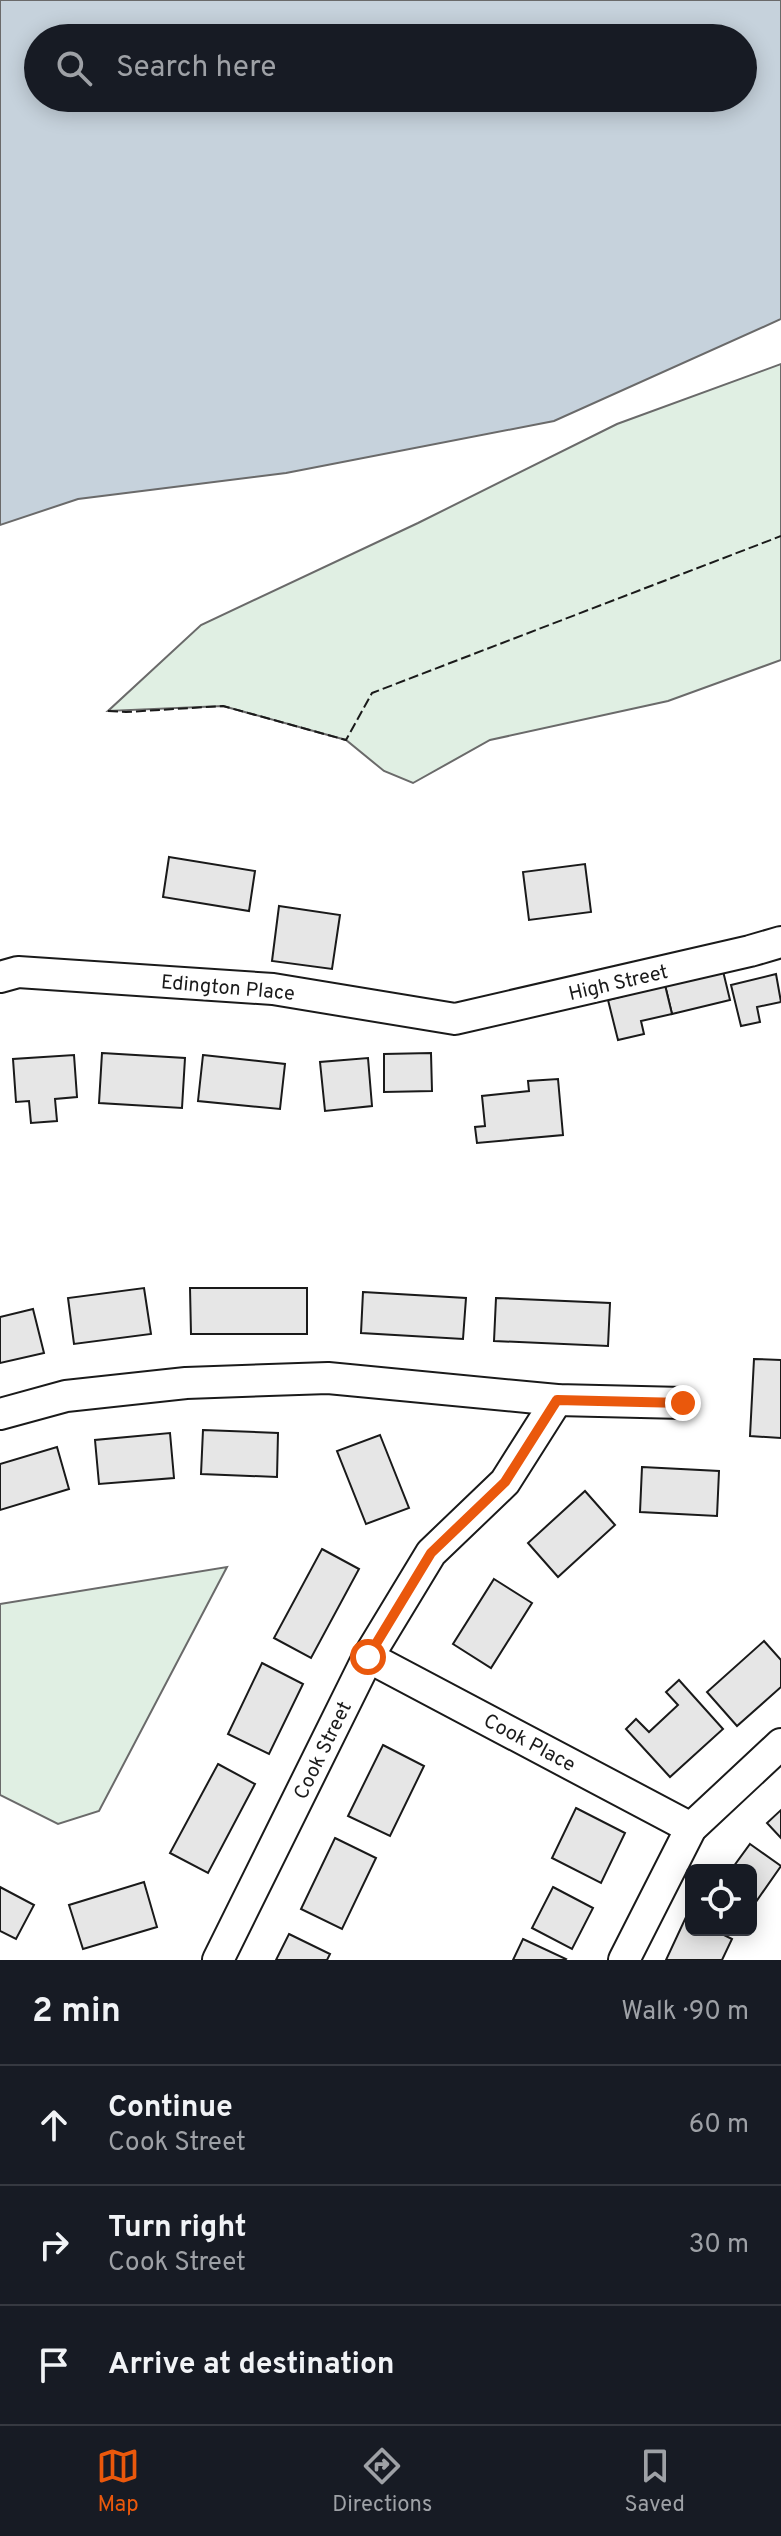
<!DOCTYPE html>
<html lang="en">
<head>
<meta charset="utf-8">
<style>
  :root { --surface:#171b24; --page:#20242c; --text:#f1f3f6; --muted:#9ea1a6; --line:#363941; --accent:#ea580c }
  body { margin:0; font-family:Overpass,sans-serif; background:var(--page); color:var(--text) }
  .controls { position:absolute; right:24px; bottom:24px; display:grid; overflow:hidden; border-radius:12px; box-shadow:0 4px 20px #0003 }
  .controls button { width:72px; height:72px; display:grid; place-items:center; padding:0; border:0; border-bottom:2px solid var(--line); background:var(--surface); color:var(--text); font:40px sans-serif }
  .stop { position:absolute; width:24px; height:24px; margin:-18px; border:6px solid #ea580c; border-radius:50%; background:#fff }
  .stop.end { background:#ea580c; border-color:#fff; box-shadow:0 2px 8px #0008 }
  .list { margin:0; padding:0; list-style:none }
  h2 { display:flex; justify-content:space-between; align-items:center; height:104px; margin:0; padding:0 32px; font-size:34px }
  h2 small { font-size:26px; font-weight:400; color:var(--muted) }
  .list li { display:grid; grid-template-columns:52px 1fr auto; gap:24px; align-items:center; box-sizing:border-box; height:120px; padding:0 32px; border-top:2px solid var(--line) }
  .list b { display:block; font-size:30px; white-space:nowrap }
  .list p { margin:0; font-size:26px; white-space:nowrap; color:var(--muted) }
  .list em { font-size:26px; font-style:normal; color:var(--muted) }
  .icon { flex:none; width:44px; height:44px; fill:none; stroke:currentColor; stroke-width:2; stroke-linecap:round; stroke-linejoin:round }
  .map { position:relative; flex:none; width:781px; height:1960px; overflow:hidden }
  .search { position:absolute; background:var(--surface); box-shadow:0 4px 20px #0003; left:24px; right:24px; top:24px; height:88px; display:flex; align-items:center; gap:20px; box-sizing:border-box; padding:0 28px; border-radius:44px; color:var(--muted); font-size:30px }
  .sheet { height:464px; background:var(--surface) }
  nav { display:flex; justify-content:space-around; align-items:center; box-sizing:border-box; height:112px; border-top:2px solid var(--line); background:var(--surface); font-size:22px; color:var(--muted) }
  nav a { display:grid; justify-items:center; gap:4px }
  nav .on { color:var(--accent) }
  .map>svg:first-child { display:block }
  .green { fill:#e0efe3; stroke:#6a6a6a; stroke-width:2 }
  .water { fill:#c6d2dc; stroke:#6a6a6a; stroke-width:2; fill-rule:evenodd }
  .building { fill:#e6e6e6; stroke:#1a1a1a; stroke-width:2 }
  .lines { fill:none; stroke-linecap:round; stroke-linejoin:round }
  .minor-casing { stroke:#1a1a1a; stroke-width:34 }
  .minor { stroke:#fff; stroke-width:30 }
  .fence { stroke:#1a1a1a; stroke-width:2; stroke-dasharray:10 4; stroke-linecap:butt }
  .route { stroke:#ea580c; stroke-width:10 }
  .labels { text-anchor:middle; stroke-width:6; stroke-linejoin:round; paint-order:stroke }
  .street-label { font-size:20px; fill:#1a1a1a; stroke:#fff }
</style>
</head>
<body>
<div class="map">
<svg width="781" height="1960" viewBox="0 0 781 1960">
  <rect width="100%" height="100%" fill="#fff"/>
  <g class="green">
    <path d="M781,364V660L668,701L490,740L413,783L384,771L346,740L223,706L108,711L201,625L418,523L617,424Z"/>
    <path d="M227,1567L99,1811L58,1824L0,1795V1604Z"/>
  </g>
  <path class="water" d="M0,0H781V319L554,421L286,473L78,499L0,525ZM38,38H743V98H38Z"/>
  <g class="building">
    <path d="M169,857L255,871L249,911L163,897Z"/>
    <path d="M585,864L591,912L529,920L523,872Z"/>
    <path d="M279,906L340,915L332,969L272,961Z"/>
    <path d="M723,971L730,1000L672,1014L665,985Z"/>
    <path d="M776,974L781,1002L757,1007L760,1022L741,1026L731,985Z"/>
    <path d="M665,985L672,1014L641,1021L644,1034L618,1040L608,1000Z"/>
    <path d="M102,1053L185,1058L182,1108L99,1103Z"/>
    <path d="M431,1053L432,1091L384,1092V1054Z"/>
    <path d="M74,1055L77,1097L55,1099L57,1121L31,1123L29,1101L16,1102L13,1059Z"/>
    <path d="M203,1055L285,1064L280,1109L198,1101Z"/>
    <path d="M368,1058L372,1106L325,1111L320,1062Z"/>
    <path d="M558,1079L563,1135L477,1143L475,1127L485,1126L482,1096L529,1091L528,1081Z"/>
    <path d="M144,1288L151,1334L74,1344L68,1298Z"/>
    <path d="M190,1288H307V1334H191Z"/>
    <path d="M363,1292L466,1298L463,1339L361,1333Z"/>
    <path d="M496,1298L610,1303L608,1346L494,1341Z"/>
    <path d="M33,1309L44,1353L0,1363V1317Z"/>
    <path d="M754,1359L781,1360V1438L750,1436Z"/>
    <path d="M203,1430L278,1433L277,1477L201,1474Z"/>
    <path d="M170,1433L174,1478L99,1484L95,1440Z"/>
    <path d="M380,1435L409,1508L366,1524L337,1451Z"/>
    <path d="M57,1447L69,1489L0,1510V1464Z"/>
    <path d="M642,1467L719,1471L717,1516L640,1512Z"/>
    <path d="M585,1491L615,1525L558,1577L528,1543Z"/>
    <path d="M322,1549L359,1569L311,1658L274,1638Z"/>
    <path d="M494,1579L532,1603L491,1668L453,1644Z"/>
    <path d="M764,1641L781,1660V1687L737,1726L707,1692Z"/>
    <path d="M262,1663L303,1684L269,1754L228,1734Z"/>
    <path d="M679,1680L723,1729L670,1777L626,1729L636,1719L649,1732L678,1705L666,1692Z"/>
    <path d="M383,1745L424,1766L390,1836L348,1816Z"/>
    <path d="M218,1764L255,1784L208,1873L170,1853Z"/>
    <path d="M576,1808L625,1833L601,1883L552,1858Z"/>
    <path d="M781,1810V1838L767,1823Z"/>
    <path d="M335,1838L376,1858L342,1929L301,1909Z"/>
    <path d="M750,1844L781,1866L751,1909V1870H731Z"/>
    <path d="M144,1882L157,1927L83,1949L69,1905Z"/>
    <path d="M0,1887L34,1905L16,1939L0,1931Z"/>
    <path d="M553,1887L593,1908L572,1949L532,1928Z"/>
    <path d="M686,1917L691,1919V1930H714L732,1939L722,1960H666Z"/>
    <path d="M289,1934L330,1954L327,1960H276Z"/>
    <path d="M523,1939L566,1959L565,1960H513Z"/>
  </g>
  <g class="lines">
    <g class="minor-casing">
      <g id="minor">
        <path d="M0,977L18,972L273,989L455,1019L750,951L781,942"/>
        <path d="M0,1414L66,1396L186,1383L328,1378L557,1400L683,1403"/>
        <path d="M368,1657L691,1828"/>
        <path d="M218,1960L368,1657L431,1553L505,1482L557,1400"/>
        <path d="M624,1960L691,1828L781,1744"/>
      </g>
    </g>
    <use href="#minor" class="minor"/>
    <path class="fence" d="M108,711L126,712L223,706L346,740L372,693L781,536"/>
  </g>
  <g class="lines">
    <path class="route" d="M368,1657L431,1553L505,1482L557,1400L683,1403"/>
  </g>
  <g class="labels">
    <g class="street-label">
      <text transform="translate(618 982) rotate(-13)" y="7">High Street</text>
      <text transform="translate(228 987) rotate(5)" y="7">Edington Place</text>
      <text transform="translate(530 1742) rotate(28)" y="7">Cook Place</text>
      <text transform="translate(322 1750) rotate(-64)" y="7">Cook Street</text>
    </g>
  </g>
</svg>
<div class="controls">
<button><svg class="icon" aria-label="locate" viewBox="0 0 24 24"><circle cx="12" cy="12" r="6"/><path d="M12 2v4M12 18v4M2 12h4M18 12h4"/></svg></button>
</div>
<div class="stop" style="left:368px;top:1657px"></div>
<div class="stop end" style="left:683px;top:1403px"></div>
<div class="search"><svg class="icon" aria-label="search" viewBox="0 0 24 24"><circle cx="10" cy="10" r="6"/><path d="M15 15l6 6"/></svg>Search here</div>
</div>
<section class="sheet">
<h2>2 min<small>Walk · 90 m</small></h2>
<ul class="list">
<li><svg class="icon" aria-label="ahead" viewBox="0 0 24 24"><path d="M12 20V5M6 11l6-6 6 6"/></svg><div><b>Continue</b><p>Cook Street</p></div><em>60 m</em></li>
<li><svg class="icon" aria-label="right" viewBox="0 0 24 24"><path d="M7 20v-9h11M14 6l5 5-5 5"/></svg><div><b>Turn right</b><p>Cook Street</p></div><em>30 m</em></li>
<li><svg class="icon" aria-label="arrive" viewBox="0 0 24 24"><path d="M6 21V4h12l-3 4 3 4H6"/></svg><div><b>Arrive at destination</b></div></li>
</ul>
</section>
<nav>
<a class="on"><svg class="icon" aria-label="map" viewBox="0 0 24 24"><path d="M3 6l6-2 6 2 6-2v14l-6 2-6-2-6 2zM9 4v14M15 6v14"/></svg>Map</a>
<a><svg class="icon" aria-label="directions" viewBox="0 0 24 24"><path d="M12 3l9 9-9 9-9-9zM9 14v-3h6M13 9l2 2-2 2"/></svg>Directions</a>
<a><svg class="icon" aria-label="saved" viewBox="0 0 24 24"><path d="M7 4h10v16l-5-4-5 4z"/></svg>Saved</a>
</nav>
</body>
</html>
